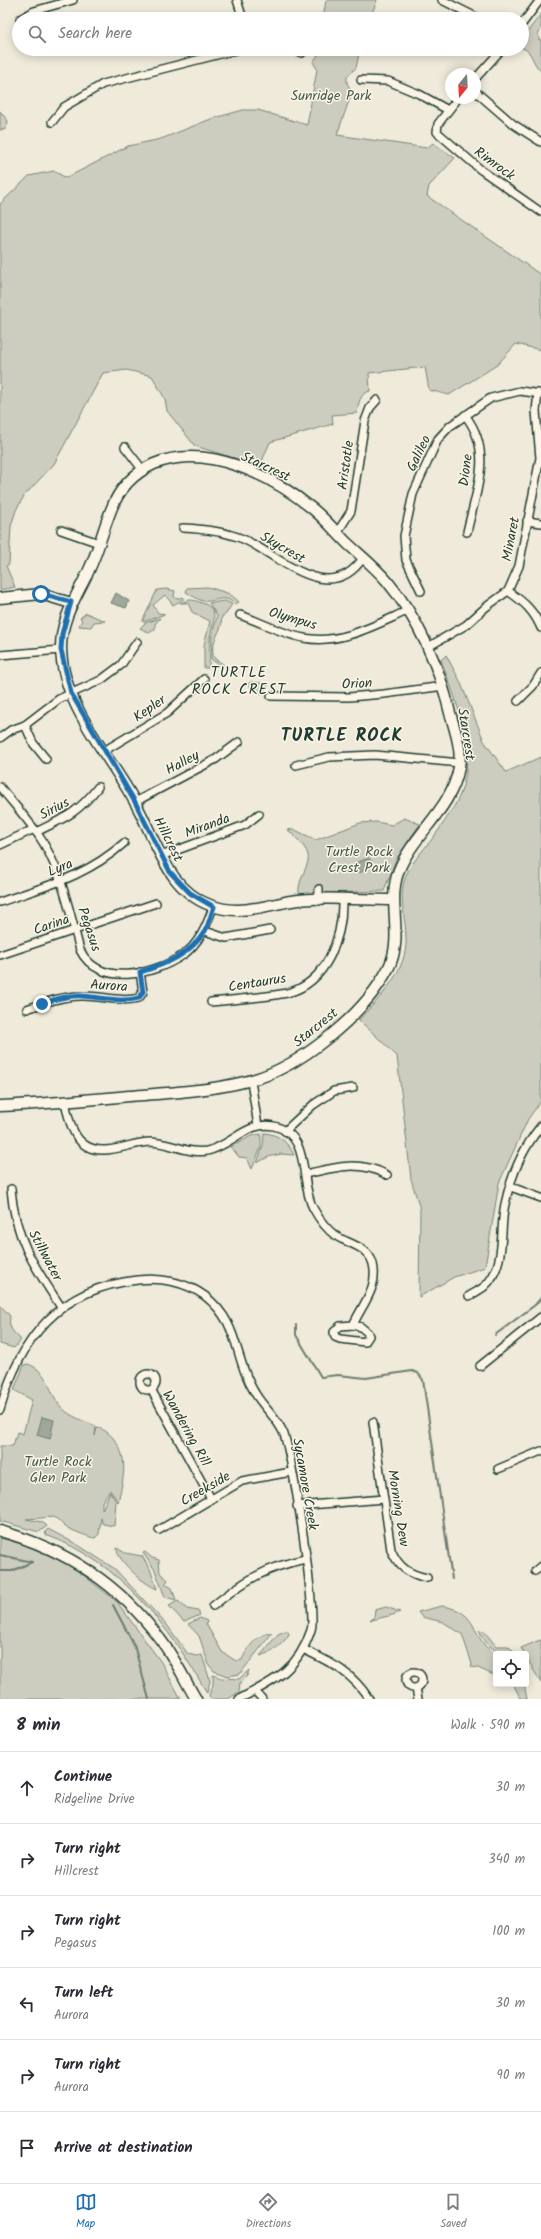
<!DOCTYPE html>
<html lang="en">
<head>
<meta charset="utf-8">
<style>
  :root { --surface:#fff; --page:#f7f7f7; --text:#2b2b33; --muted:#7c7c81; --line:#e1e1e2; --accent:#1f6fb2 }
  body { margin:0; font-family:Kalam,sans-serif; background:var(--page); color:var(--text) }
  .controls { position:absolute; right:12px; bottom:12px; display:grid; overflow:hidden; border-radius:4px; box-shadow:0 2px 10px #0003 }
  .controls button { width:36px; height:36px; display:grid; place-items:center; padding:0; border:0; border-bottom:1px solid var(--line); background:var(--surface); color:var(--text); font:20px sans-serif }
  .compass { position:absolute; left:445px; top:68px; width:36px; height:36px; border-radius:50%; background:var(--surface); box-shadow:0 2px 10px #0003; rotate:198deg }
  .stop { position:absolute; width:12px; height:12px; margin:-9px; border:3px solid #1f6fb2; border-radius:50%; background:#fff }
  .stop.end { background:#1f6fb2; border-color:#fff; box-shadow:0 1px 4px #0008 }
  .list { margin:0; padding:0; list-style:none }
  h2 { display:flex; justify-content:space-between; align-items:center; height:52px; margin:0; padding:0 16px; font-size:17px }
  h2 small { font-size:13px; font-weight:400; color:var(--muted) }
  .list li { display:grid; grid-template-columns:26px 1fr auto; gap:12px; align-items:center; box-sizing:border-box; height:72px; padding:0 16px; border-top:1px solid var(--line) }
  .list b { display:block; font-size:15px; white-space:nowrap }
  .list p { margin:0; font-size:13px; white-space:nowrap; color:var(--muted) }
  .list em { font-size:13px; font-style:normal; color:var(--muted) }
  .icon { flex:none; width:22px; height:22px; fill:none; stroke:currentColor; stroke-width:2; stroke-linecap:round; stroke-linejoin:round }
  .map { position:relative; flex:none; width:541px; height:1699px; overflow:hidden }
  .search { position:absolute; background:var(--surface); box-shadow:0 2px 10px #0003; left:12px; right:12px; top:12px; height:44px; display:flex; align-items:center; gap:10px; box-sizing:border-box; padding:0 14px; border-radius:22px; color:var(--muted); font-size:15px }
  .sheet { height:484px; background:var(--surface) }
  nav { display:flex; justify-content:space-around; align-items:center; box-sizing:border-box; height:56px; border-top:1px solid var(--line); background:var(--surface); font-size:11px; color:var(--muted) }
  nav a { display:grid; justify-items:center; gap:2px }
  nav .on { color:var(--accent) }
  .map>svg:first-child { display:block }
  .green { fill:#cccdbf; stroke:#76857a }
  .water { fill:#9fa89a; stroke:#6c7d71 }
  .lines { fill:none; stroke-linecap:round; stroke-linejoin:round }
  .stream { stroke:#6c7d71; stroke-width:2 }
  .street-casing { stroke:#1f3d34; stroke-width:10 }
  .secondary-casing { stroke:#1f3d34; stroke-width:13 }
  .street { stroke:#fcf5e5; stroke-width:7 }
  .secondary { stroke:#fcf5e5; stroke-width:10 }
  .route { stroke:#1f6fb2; stroke-width:5 }
  .labels { text-anchor:middle; stroke-width:3; stroke-linejoin:round; paint-order:stroke }
  .park-label { font-size:14px; fill:#425a50; stroke:#fcf5e5 }
  .street-label { font-size:14px; fill:#1f3d34; stroke:#fcf5e5 }
  .neighbourhood-label { font-size:15px; letter-spacing:1px; fill:#1f3d34; stroke:#fcf5e5 }
  .district-label { font-size:18px; font-weight:bold; letter-spacing:1px; fill:#1f3d34; stroke:#fcf5e5 }
</style>
</head>
<body>
<div class="map">
<svg width="541" height="1699" viewBox="0 0 541 1699">
  <rect width="100%" height="100%" fill="#efeada"/>
  <filter id="ink" filterUnits="userSpaceOnUse"><feTurbulence type="fractalNoise" baseFrequency=".025" numOctaves="2"/><feDisplacementMap in="SourceGraphic" scale="8" xChannelSelector="R" yChannelSelector="G"/><feConvolveMatrix kernelMatrix="1 2 1 2 8 2 1 2 1" color-interpolation-filters="sRGB"/></filter>
  <g filter="url(#ink)">
    <g class="green">
      <path d="M326,0H377L370,19H323Z"/>
      <path d="M541,14V29L538,34L539,40L541,39V71C532,64 533,51 522,48V39Z"/>
      <path d="M315,49H360L356,68L347,76V83L352,92L337,135L427,148L433,143L455,158L429,186L427,196L541,275V350L516,344L497,365L449,395L429,390L425,367L369,373L370,391C359,394 359,403 357,413L332,415L333,424L270,442L260,466L195,446L167,411L165,399L152,376L127,370L103,373L54,464L24,496L16,510L11,526L9,564L6,566L15,587L0,590V204L29,176L54,171L66,178L128,146L161,139L211,119L243,110H258L307,125L317,69L313,62L318,55Z"/>
      <path d="M0,111L8,121L6,129L0,130Z"/>
      <path d="M208,587L230,594L239,602L234,604C225,593 214,603 203,601C196,599 192,595 186,592L187,588Z"/>
      <path d="M167,589L175,591L174,596L176,599L183,597L184,599L173,605L165,595L153,605L158,613L165,614L143,622V620L157,590Z"/>
      <path d="M189,600C194,600 197,601 202,603C222,609 211,625 210,640C209,650 211,660 208,668H204V645L210,621L192,612L188,603H180Z"/>
      <path d="M225,601L232,604L226,614L222,616C221,620 222,625 220,629C216,638 209,649 215,659L223,664L224,668L212,660L211,657L212,635L217,616L209,603Z"/>
      <path d="M86,613L105,621L94,622L91,627L79,626L82,620L80,618Z"/>
      <path d="M160,618L155,624V629L149,633L140,628L145,623Z"/>
      <path d="M446,655L460,681L484,741L506,772L541,757V1101L528,1119L499,1183L485,1267L454,1277L419,1297L420,1209L411,1179L397,1056L359,1020C379,998 408,971 406,938C406,918 398,898 405,878C412,860 427,847 438,831C446,819 456,806 461,792C477,750 456,700 441,660Z"/>
      <path d="M251,682L268,684V686L261,694L248,684Z"/>
      <path d="M404,818L420,824L396,859L384,891L299,894C297,879 311,864 308,855C305,845 295,837 288,830L293,829L316,840L360,823L376,822L392,825Z"/>
      <path d="M264,1133C278,1134 288,1142 294,1155L281,1154L268,1157L257,1163L263,1146Z"/>
      <path d="M261,1134V1147L252,1169L247,1158L239,1157L231,1147L251,1136Z"/>
      <path d="M0,1305L10,1316C8,1329 13,1331 21,1340L14,1348L0,1344Z"/>
      <path d="M28,1364C50,1372 48,1393 62,1408C71,1417 84,1421 96,1426L95,1436L97,1428C104,1429 109,1433 113,1438C130,1458 123,1479 118,1502L110,1490L102,1502V1510L110,1492L116,1501L114,1526L103,1524L101,1518L99,1534L95,1538C91,1538 68,1529 64,1526C61,1523 58,1519 54,1517L26,1519L42,1522L47,1526L39,1532L0,1521V1446H13L17,1432L23,1434L32,1400L14,1390L24,1365Z"/>
      <path d="M48,1529L78,1545L115,1569L167,1625L188,1654L196,1656L202,1655L210,1681L207,1693C169,1626 120,1562 46,1535L45,1532Z"/>
      <path d="M0,1538L25,1545L67,1562L117,1602L161,1662L181,1699H0Z"/>
      <path d="M117,1548L125,1553L142,1556L150,1569L157,1589C144,1584 117,1561 117,1548Z"/>
      <path d="M145,1552L152,1558L159,1560L160,1573L168,1580L165,1584L172,1588L176,1600L165,1597L155,1570L143,1553Z"/>
      <path d="M178,1601L187,1609L198,1611L200,1615L184,1622L169,1606Z"/>
      <path d="M442,1606C482,1612 468,1637 496,1655V1676L478,1668L471,1667L472,1664L462,1634L443,1622L422,1617L418,1612Z"/>
      <path d="M386,1607L400,1612C390,1617 380,1617 370,1621L374,1617L375,1610Z"/>
      <path d="M200,1618L207,1621L206,1624L222,1652L236,1661L242,1660C247,1648 258,1633 272,1633L240,1674L227,1676L214,1671L209,1665L199,1636L188,1624Z"/>
      <path d="M479,1630L484,1631L496,1646H508L513,1651V1654C496,1654 486,1646 479,1630Z"/>
      <path d="M285,1631H288L289,1634C283,1645 272,1652 260,1656L278,1634Z"/>
      <path d="M540,1640L541,1641V1683L521,1648Z"/>
      <path d="M249,1670L247,1676L240,1683L239,1692L228,1699H211L209,1695L213,1685V1675L221,1678L239,1679Z"/>
      <path d="M513,1684H524L527,1699H521Z"/>
    </g>
    <g class="water">
      <path d="M116,593L129,601L126,608L111,603Z"/>
      <path d="M369,858L373,864L360,873L355,863Z"/>
      <path d="M42,1417L54,1420L50,1439L37,1435Z"/>
    </g>
    <g class="lines">
      <g class="stream">
        <path d="M296,1325V1335L321,1377L338,1375L366,1378L412,1371L418,1373L423,1380L452,1579"/>
        <path d="M495,1335L535,1305L541,1298"/>
        <path d="M0,1555L32,1562"/>
        <path d="M0,1571H12L32,1562"/>
        <path d="M113,1605L134,1645L149,1699"/>
      </g>
      <g class="street-casing">
        <g id="street">
          <path d="M237,0L243,19"/>
          <path d="M442,0L480,19"/>
          <path d="M20,19L34,11L73,0"/>
          <path d="M522,24L540,0"/>
          <path d="M290,49L302,53"/>
          <path d="M475,79L502,49"/>
          <path d="M361,80L388,81L419,94L448,110"/>
          <path d="M475,91L513,124L541,142"/>
          <path d="M458,98L438,124L437,132L481,170L541,212"/>
          <path d="M52,122L64,107L103,84L240,49"/>
          <path d="M465,415C494,452 476,491 467,532"/>
          <path d="M125,447L142,469"/>
          <path d="M527,521L541,523"/>
          <path d="M183,528C203,529 224,531 243,539C279,555 329,608 363,558"/>
          <path d="M61,530L99,543"/>
          <path d="M337,533L351,511L365,421L370,408L377,400"/>
          <path d="M421,591L406,560L404,536L413,494L438,439L450,426L491,398L520,391L541,394"/>
          <path d="M508,591C524,602 534,611 541,628"/>
          <path d="M240,615C261,622 282,634 304,638C340,645 375,625 407,611"/>
          <path d="M428,647L466,625L486,607L508,591L519,566L540,458L536,411L538,393"/>
          <path d="M0,655L61,650"/>
          <path d="M271,696L349,697L384,694L444,686"/>
          <path d="M518,701L533,686L541,673"/>
          <path d="M25,725L33,743L46,759"/>
          <path d="M0,738L11,730L25,725L59,699L101,680L121,665L137,642"/>
          <path d="M104,751L167,713L204,679"/>
          <path d="M296,765L329,757L375,755L460,763"/>
          <path d="M0,787C12,802 26,817 37,833C61,867 69,910 80,950C99,988 154,975 183,955C199,944 207,925 213,907"/>
          <path d="M135,802L216,759L239,742"/>
          <path d="M36,832C65,818 78,813 98,787"/>
          <path d="M0,845L34,829"/>
          <path d="M161,856L245,825L259,814"/>
          <path d="M319,901V889"/>
          <path d="M0,902C46,886 86,877 124,843"/>
          <path d="M205,931L226,938L270,930"/>
          <path d="M0,955L156,903"/>
          <path d="M211,1002C236,999 262,998 287,993C327,983 343,937 342,900"/>
          <path d="M27,1009C44,1003 62,996 81,996C100,995 120,1003 139,998L143,992L140,972"/>
          <path d="M251,1081L258,1126"/>
          <path d="M65,1101C69,1123 75,1151 104,1150C120,1150 135,1142 151,1142C171,1143 188,1154 207,1151C231,1146 248,1120 274,1126C312,1135 299,1182 313,1208C319,1219 326,1229 336,1236C349,1244 369,1247 373,1264C379,1287 362,1305 353,1325L340,1326L334,1332L335,1337L340,1339L365,1342L369,1336L368,1333L361,1327L353,1325"/>
          <path d="M285,1131L313,1105L334,1091L353,1088"/>
          <path d="M306,1174C335,1167 359,1160 387,1175"/>
          <path d="M511,1187L541,1198"/>
          <path d="M11,1189C15,1239 34,1266 61,1307"/>
          <path d="M469,1296C474,1293 480,1290 485,1286C507,1265 499,1230 505,1204C511,1176 523,1148 541,1126"/>
          <path d="M480,1366L541,1317"/>
          <circle cx="148" cy="1382" r="8"/>
          <path d="M152,1391L211,1499"/>
          <path d="M0,1410C20,1338 59,1288 138,1280C160,1277 186,1282 205,1296C241,1324 233,1358 255,1393C263,1407 276,1417 283,1432C292,1451 317,1613 311,1630C298,1670 274,1681 239,1699"/>
          <path d="M373,1422L391,1550C399,1568 409,1574 427,1578"/>
          <path d="M498,1469L541,1451"/>
          <path d="M297,1506L384,1499"/>
          <path d="M159,1530L242,1481L291,1472"/>
          <path d="M535,1571L541,1566"/>
          <path d="M213,1606C243,1581 267,1567 305,1559"/>
          <path d="M303,1649C330,1662 352,1672 369,1699"/>
          <circle cx="414" cy="1680" r="8"/>
          <path d="M416,1688L418,1699"/>
          <path d="M255,1691L262,1699"/>
        </g>
      </g>
      <g class="secondary-casing">
        <g id="secondary">
          <path d="M0,598L41,594L71,603"/>
          <path d="M0,1106C43,1104 86,1100 129,1096C168,1093 209,1091 248,1081C298,1069 364,1015 388,969C405,937 386,902 399,870C414,833 452,809 459,767C462,750 455,730 450,713C439,666 418,618 387,581C375,567 360,555 347,543C336,532 326,520 314,510C273,476 207,442 154,464C134,473 119,489 111,510C103,530 98,551 89,570C77,596 61,618 61,648C62,706 110,755 136,804C149,828 158,855 174,877C183,889 196,900 210,905C238,916 263,906 291,901C323,896 360,900 393,900"/>
          <path d="M0,1531C65,1549 120,1585 160,1639C175,1658 184,1679 196,1699"/>
        </g>
      </g>
      <use href="#street" class="street"/>
      <use href="#secondary" class="secondary"/>
    </g>
  </g>
  <g class="lines" filter="url(#ink)">
    <path class="route" d="M41,594L71,602L62,634L61,650L71,693L135,802L170,872L190,893L214,907C211,914 209,924 205,931C190,955 166,964 140,972L143,992L139,998C121,1003 101,997 82,996C69,995 55,999 42,1004"/>
  </g>
  <g class="labels">
    <g class="park-label">
      <text x="331" y="100">Sunridge Park</text>
      <text x="359" y="856">Turtle Rock<tspan x="359" dy="16">Crest Park</tspan></text>
      <text x="58" y="1466">Turtle Rock<tspan x="58" dy="16">Glen Park</tspan></text>
    </g>
    <g class="street-label">
      <text transform="translate(495 163) rotate(36)" y="5">Rimrock</text>
      <text transform="translate(418 453) rotate(-64)" y="5">Galileo</text>
      <text transform="translate(345 465) rotate(-82)" y="5">Aristotle</text>
      <text transform="translate(266 466) rotate(25)" y="5">Starcrest</text>
      <text transform="translate(465 470) rotate(-83)" y="5">Dione</text>
      <text transform="translate(510 539) rotate(-79)" y="5">Minaret</text>
      <text transform="translate(283 547) rotate(30)" y="5">Skycrest</text>
      <text transform="translate(293 618) rotate(16)" y="5">Olympus</text>
      <text transform="translate(357 683) rotate(-3)" y="5">Orion</text>
      <text transform="translate(149 708) rotate(-35)" y="5">Kepler</text>
      <text transform="translate(467 734) rotate(81)" y="5">Starcrest</text>
      <text transform="translate(182 762) rotate(-28)" y="5">Halley</text>
      <text transform="translate(54 808) rotate(-28)" y="5">Sirius</text>
      <text transform="translate(207 825) rotate(-20)" y="5">Miranda</text>
      <text transform="translate(169 839) rotate(63)" y="5">Hillcrest</text>
      <text transform="translate(60 867) rotate(-22)" y="5">Lyra</text>
      <text transform="translate(51 924) rotate(-19)" y="5">Carina</text>
      <text transform="translate(90 929) rotate(71)" y="5">Pegasus</text>
      <text transform="translate(257 982) rotate(-9)" y="5">Centaurus</text>
      <text transform="translate(109 985) rotate(4)" y="5">Aurora</text>
      <text transform="translate(315 1027) rotate(-39)" y="5">Starcrest</text>
      <text transform="translate(46 1255) rotate(62)" y="5">Stillwater</text>
      <text transform="translate(187 1428) rotate(61)" y="5">Wandering Rill</text>
      <text transform="translate(306 1484) rotate(80)" y="5">Sycamore Creek</text>
      <text transform="translate(205 1488) rotate(-30)" y="5">Creekside</text>
      <text transform="translate(399 1508) rotate(81)" y="5">Morning Dew</text>
    </g>
    <g class="neighbourhood-label">
      <text x="239" y="677">TURTLE<tspan x="239" dy="17">ROCK CREST</tspan></text>
    </g>
    <g class="district-label">
      <text x="342" y="741">TURTLE ROCK</text>
    </g>
  </g>
</svg>
<div class="controls">
<button><svg class="icon" aria-label="locate" viewBox="0 0 24 24"><circle cx="12" cy="12" r="6"/><path d="M12 2v4M12 18v4M2 12h4M18 12h4"/></svg></button>
</div>
<svg class="compass" viewBox="-18 -18 36 36"><path d="M0-13l5 13h-10z" fill="#e53935"/><path d="M0 13l5-13h-10z" fill="#7c7c81"/></svg>
<div class="stop" style="left:41px;top:594px"></div>
<div class="stop end" style="left:42px;top:1004px"></div>
<div class="search"><svg class="icon" aria-label="search" viewBox="0 0 24 24"><circle cx="10" cy="10" r="6"/><path d="M15 15l6 6"/></svg>Search here</div>
</div>
<section class="sheet">
<h2>8 min<small>Walk · 590 m</small></h2>
<ul class="list">
<li><svg class="icon" aria-label="ahead" viewBox="0 0 24 24"><path d="M12 20V5M6 11l6-6 6 6"/></svg><div><b>Continue</b><p>Ridgeline Drive</p></div><em>30 m</em></li>
<li><svg class="icon" aria-label="right" viewBox="0 0 24 24"><path d="M7 20v-9h11M14 6l5 5-5 5"/></svg><div><b>Turn right</b><p>Hillcrest</p></div><em>340 m</em></li>
<li><svg class="icon" aria-label="right" viewBox="0 0 24 24"><path d="M7 20v-9h11M14 6l5 5-5 5"/></svg><div><b>Turn right</b><p>Pegasus</p></div><em>100 m</em></li>
<li><svg class="icon" aria-label="left" viewBox="0 0 24 24"><path d="M17 20v-9H6M10 6l-5 5 5 5"/></svg><div><b>Turn left</b><p>Aurora</p></div><em>30 m</em></li>
<li><svg class="icon" aria-label="right" viewBox="0 0 24 24"><path d="M7 20v-9h11M14 6l5 5-5 5"/></svg><div><b>Turn right</b><p>Aurora</p></div><em>90 m</em></li>
<li><svg class="icon" aria-label="arrive" viewBox="0 0 24 24"><path d="M6 21V4h12l-3 4 3 4H6"/></svg><div><b>Arrive at destination</b></div></li>
</ul>
</section>
<nav>
<a class="on"><svg class="icon" aria-label="map" viewBox="0 0 24 24"><path d="M3 6l6-2 6 2 6-2v14l-6 2-6-2-6 2zM9 4v14M15 6v14"/></svg>Map</a>
<a><svg class="icon" aria-label="directions" viewBox="0 0 24 24"><path d="M12 3l9 9-9 9-9-9zM9 14v-3h6M13 9l2 2-2 2"/></svg>Directions</a>
<a><svg class="icon" aria-label="saved" viewBox="0 0 24 24"><path d="M7 4h10v16l-5-4-5 4z"/></svg>Saved</a>
</nav>
</body>
</html>
